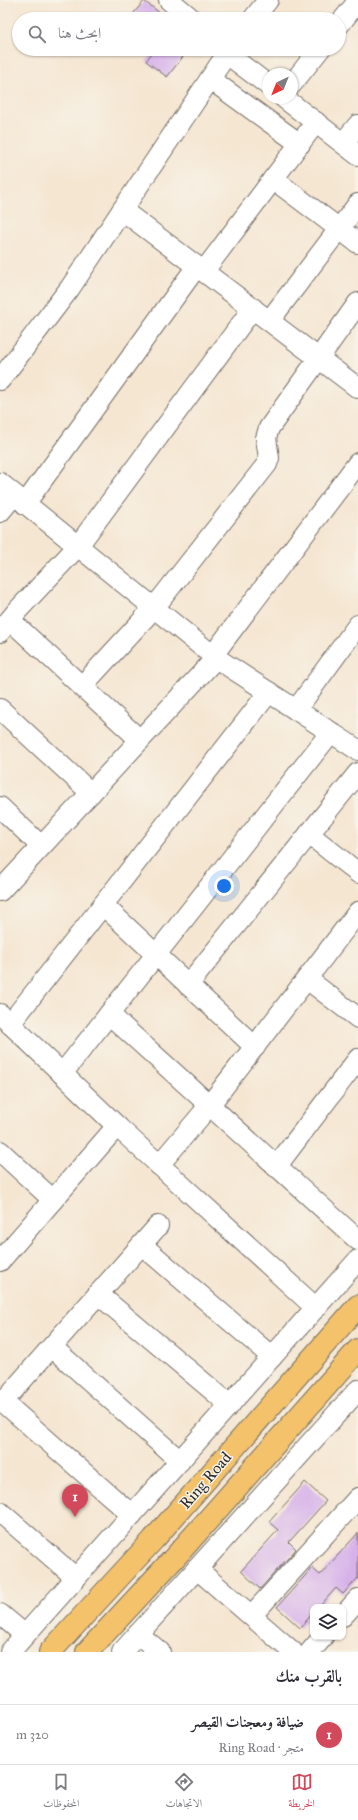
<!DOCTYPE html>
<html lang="ar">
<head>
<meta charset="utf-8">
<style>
  :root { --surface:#fff; --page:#f7f7f7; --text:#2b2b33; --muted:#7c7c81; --line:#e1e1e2; --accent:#d1495b }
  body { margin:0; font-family:"IM FELL Great Primer",Amiri,serif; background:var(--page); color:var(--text); direction:rtl }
  .controls { position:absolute; right:12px; bottom:12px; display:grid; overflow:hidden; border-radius:8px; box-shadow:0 1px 3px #0004 }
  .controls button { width:36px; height:36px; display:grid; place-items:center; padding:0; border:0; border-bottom:1px solid var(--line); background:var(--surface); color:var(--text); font:20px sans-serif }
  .compass { position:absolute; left:262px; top:68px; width:36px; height:36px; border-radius:50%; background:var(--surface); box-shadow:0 1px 3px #0004; rotate:223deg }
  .you { position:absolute; left:224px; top:886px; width:14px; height:14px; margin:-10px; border:3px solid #fff; border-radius:50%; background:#1a73e8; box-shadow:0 0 0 6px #1a73e833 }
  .badge { display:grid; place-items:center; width:26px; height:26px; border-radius:50%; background:var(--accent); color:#fff; font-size:13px; font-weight:700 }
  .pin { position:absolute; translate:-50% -33px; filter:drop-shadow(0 1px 2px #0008) }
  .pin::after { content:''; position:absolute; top:21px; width:14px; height:12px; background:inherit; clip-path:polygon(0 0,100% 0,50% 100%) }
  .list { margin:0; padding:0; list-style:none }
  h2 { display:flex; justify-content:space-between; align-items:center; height:52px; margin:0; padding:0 16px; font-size:17px }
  h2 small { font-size:13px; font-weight:400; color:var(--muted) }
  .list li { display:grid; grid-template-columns:26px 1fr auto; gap:12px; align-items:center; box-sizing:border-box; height:60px; padding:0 16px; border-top:1px solid var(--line) }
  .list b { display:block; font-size:15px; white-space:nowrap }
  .list p { margin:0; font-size:13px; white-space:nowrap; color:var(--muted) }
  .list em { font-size:13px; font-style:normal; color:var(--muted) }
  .icon { flex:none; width:22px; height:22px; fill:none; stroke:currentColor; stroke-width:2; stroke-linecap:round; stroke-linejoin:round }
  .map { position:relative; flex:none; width:358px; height:1652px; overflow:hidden; direction:ltr }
  .search { position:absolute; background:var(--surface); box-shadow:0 1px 3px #0004; left:12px; right:12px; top:12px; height:44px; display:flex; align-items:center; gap:10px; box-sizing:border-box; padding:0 14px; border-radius:22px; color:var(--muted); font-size:15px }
  .sheet { height:112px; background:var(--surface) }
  nav { display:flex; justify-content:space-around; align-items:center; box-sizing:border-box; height:56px; border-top:1px solid var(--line); background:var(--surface); font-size:11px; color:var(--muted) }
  nav a { display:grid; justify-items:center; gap:2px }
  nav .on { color:var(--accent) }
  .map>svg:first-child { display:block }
  .building { fill:#d7b2ea }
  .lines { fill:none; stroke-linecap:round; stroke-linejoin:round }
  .minor-casing { stroke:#726c65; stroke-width:22 }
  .highway-casing { stroke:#726c65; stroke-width:24 }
  .minor { stroke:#fff; stroke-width:20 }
  .highway { stroke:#f3c26a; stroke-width:22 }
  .labels { text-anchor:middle; stroke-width:3; stroke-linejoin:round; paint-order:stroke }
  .street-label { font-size:16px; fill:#2b2b2b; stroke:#f7f3e8 }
</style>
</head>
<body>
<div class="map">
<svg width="358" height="1652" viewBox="0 0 358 1652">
  <rect width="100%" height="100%" fill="#f7f3e8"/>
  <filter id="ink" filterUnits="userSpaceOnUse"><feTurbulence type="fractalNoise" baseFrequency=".025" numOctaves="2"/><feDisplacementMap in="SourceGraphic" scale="8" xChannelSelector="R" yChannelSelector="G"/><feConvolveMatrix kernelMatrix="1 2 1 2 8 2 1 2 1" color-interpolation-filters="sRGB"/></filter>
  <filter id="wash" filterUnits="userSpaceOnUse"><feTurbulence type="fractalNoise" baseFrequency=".012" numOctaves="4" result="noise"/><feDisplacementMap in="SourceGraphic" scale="16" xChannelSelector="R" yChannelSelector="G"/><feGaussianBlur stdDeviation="0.9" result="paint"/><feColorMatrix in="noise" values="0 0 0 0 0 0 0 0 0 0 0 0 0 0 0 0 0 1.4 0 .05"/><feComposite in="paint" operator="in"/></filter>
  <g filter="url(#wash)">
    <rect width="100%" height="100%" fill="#f5e6d2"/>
    <g id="blocks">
      <g class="building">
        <path d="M144,1L168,19H139L133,14Z"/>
        <path d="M155,49H189L167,77L146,61Z"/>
        <path d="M305,1482L326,1501L289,1542L296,1549L260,1589L241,1571L278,1530L269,1522Z"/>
        <path d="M358,1533V1578L343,1594L336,1588L319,1607H313V1613L300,1628L277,1607L312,1568L320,1575Z"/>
      </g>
    </g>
  </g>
  <g filter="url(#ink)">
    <use href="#blocks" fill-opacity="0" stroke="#726c65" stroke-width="1"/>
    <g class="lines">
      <g class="minor-casing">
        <g id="minor">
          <path d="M169,0L192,19"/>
          <path d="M253,19L268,0"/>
          <path d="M339,25L358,1"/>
          <path d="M227,54L268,85"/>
          <path d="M210,79L300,144"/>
          <path d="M292,84L320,49"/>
          <path d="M284,98L358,155"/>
          <path d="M343,143L358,125"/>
          <path d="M273,179L358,243"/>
          <path d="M122,210L358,388"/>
          <path d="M204,271L316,122"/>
          <path d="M270,320L358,204"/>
          <path d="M0,380L70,288L230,49"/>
          <path d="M0,483L216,658L358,750"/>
          <path d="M25,504L197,266"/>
          <path d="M0,512L14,495"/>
          <path d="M10,620L140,740"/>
          <path d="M0,632L17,611L78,546L253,308"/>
          <path d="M213,655L358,463"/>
          <path d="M82,686L154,608L267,464L269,458L266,438L269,428L358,303"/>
          <path d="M0,709L91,793"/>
          <path d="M296,710L358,625"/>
          <path d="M0,807L41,846"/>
          <path d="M309,834L358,873"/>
          <path d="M0,891L216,658"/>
          <path d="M103,905L255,1047"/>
          <path d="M307,979L358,1018"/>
          <path d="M188,985L358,773"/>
          <path d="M0,1014L120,1129L316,1308"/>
          <path d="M109,1014L358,1240"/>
          <path d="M10,1024L269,692"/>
          <path d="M62,1074L331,732"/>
          <path d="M0,1151L53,1200"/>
          <path d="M159,1165L209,1106L358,912"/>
          <path d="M276,1167L358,1059"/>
          <path d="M142,1245L272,1357"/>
          <path d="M0,1261L117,1126"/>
          <path d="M98,1294L230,1405"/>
          <path d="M52,1347L180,1461"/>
          <path d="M0,1399L132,1515"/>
          <path d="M3,1402L158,1226"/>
          <path d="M0,1512L76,1578"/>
          <path d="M197,1569L293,1652"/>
          <path d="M0,1614L25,1635"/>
          <path d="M252,1615L358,1498"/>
          <path d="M343,1616L358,1599"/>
          <path d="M138,1634L160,1652"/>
          <path d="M10,1652L358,1260"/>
          <path d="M122,1652L358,1390"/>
          <path d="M310,1652L323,1637"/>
        </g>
      </g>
      <g class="highway-casing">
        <g id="highway">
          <path d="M50,1652L153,1540L358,1306"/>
          <path d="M87,1652L176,1556L358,1350"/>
        </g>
      </g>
      <use href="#minor" class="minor"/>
      <use href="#highway" class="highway"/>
    </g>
  </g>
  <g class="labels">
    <g class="street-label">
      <text transform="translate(205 1480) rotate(-49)" y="6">Ring Road</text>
    </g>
  </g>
</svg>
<div class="controls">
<button><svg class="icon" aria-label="layers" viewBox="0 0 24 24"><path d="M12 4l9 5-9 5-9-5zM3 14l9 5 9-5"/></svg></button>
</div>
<svg class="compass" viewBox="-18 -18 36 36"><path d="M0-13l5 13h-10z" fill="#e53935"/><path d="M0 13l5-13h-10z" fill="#7c7c81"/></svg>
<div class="you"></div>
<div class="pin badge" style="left:75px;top:1517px">1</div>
<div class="search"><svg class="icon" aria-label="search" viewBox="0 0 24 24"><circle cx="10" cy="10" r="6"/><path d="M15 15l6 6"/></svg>ابحث هنا</div>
</div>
<section class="sheet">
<h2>بالقرب منك<small></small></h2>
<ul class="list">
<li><span class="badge">1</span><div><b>ضيافة ومعجنات القيصر</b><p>متجر · Ring Road</p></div><em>320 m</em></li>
</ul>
</section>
<nav>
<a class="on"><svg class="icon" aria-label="map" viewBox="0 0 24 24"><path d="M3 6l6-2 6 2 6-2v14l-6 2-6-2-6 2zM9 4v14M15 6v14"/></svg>الخريطة</a>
<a><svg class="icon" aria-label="directions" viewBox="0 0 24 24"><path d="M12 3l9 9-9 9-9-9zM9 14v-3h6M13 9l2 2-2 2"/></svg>الاتجاهات</a>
<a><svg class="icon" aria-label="saved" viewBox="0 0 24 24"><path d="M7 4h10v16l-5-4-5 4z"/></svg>المحفوظات</a>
</nav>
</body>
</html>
